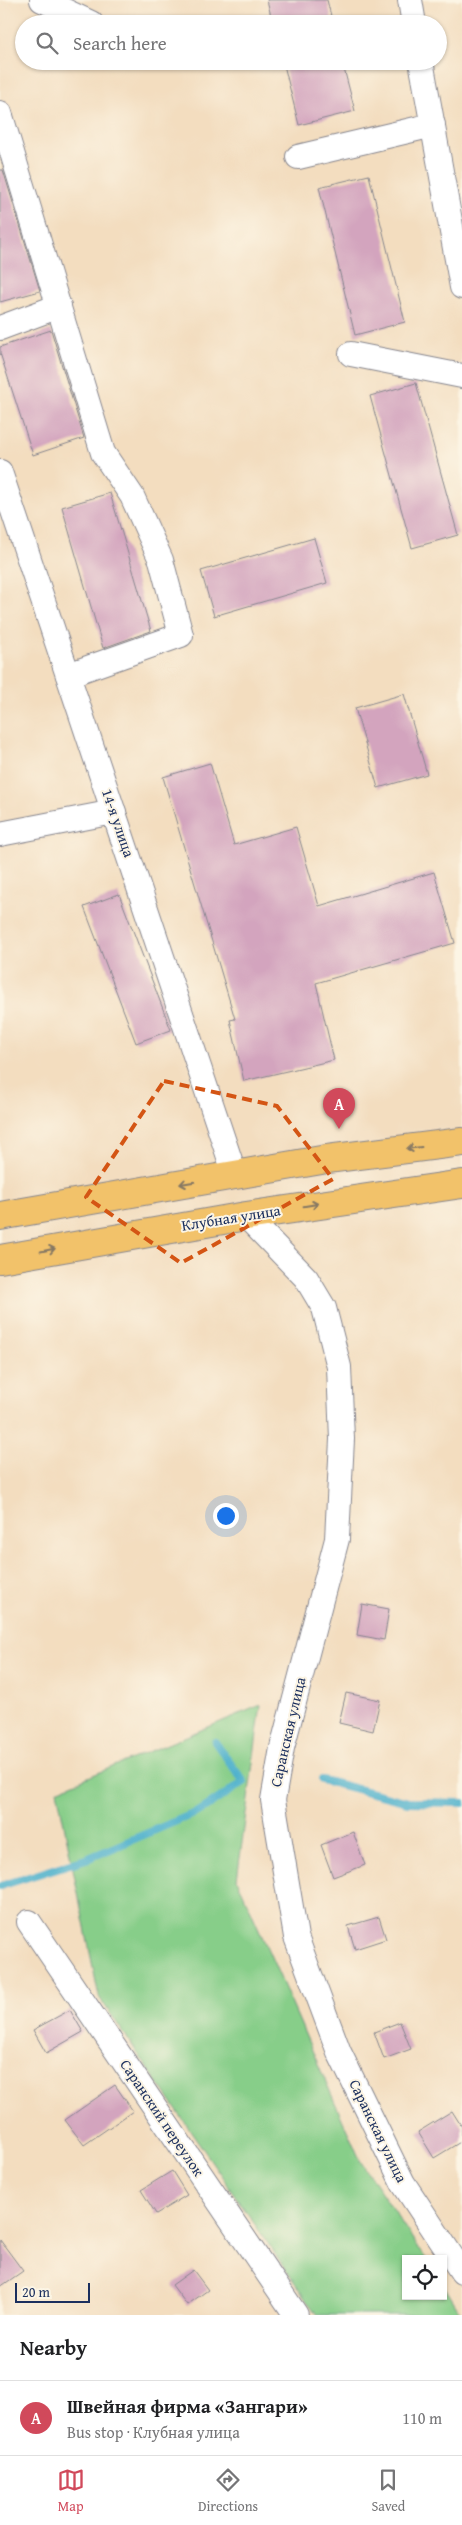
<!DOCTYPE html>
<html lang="en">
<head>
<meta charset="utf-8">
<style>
  :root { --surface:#fff; --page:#f2f2f2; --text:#202124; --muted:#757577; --line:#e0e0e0; --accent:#d1495b }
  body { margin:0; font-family:"Gentium Book Plus",serif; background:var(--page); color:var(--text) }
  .controls { position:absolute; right:15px; bottom:15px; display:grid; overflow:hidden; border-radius:0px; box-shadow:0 1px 4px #0004 }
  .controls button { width:45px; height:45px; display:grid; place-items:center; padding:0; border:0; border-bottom:1px solid var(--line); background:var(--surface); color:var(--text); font:25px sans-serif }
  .scale { position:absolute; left:15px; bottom:12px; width:75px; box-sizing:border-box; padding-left:5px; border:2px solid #1b2f5e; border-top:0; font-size:14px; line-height:18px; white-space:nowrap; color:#1b2f5e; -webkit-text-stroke:4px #fcf5e5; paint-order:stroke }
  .you { position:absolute; left:225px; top:1515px; width:18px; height:18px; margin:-12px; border:4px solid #fff; border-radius:50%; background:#1a73e8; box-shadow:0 0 0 8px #1a73e833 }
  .badge { display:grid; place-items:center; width:32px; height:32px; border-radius:50%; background:var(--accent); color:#fff; font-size:16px; font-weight:700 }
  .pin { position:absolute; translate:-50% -41px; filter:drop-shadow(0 1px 2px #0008) }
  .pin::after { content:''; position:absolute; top:26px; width:18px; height:15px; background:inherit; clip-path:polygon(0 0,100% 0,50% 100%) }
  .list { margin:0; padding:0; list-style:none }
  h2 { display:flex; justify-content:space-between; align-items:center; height:65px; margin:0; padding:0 20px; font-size:21px }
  h2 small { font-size:16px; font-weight:400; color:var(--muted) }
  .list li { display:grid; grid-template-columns:32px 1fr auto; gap:15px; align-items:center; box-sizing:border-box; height:75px; padding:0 20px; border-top:1px solid var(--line) }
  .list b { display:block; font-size:19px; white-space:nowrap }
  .list p { margin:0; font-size:16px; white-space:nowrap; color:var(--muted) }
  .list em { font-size:16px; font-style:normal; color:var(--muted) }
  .icon { flex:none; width:28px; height:28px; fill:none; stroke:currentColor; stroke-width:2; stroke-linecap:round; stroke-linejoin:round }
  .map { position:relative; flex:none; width:462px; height:2315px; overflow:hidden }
  .search { position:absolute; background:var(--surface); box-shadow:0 1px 4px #0004; left:15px; right:15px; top:15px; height:55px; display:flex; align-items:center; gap:12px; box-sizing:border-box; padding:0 18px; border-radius:28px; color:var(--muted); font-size:19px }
  .sheet { height:140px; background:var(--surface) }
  nav { display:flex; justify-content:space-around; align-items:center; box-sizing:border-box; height:70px; border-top:1px solid var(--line); background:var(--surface); font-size:14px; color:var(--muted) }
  nav a { display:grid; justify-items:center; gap:2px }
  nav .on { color:var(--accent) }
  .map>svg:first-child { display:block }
  .green { fill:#87ce89; stroke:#517e74 }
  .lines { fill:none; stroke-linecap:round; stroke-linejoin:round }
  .stream { stroke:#4db1cc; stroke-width:8 }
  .building { fill:#d3a4be }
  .minor-casing { stroke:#87868e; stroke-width:26 }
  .major-casing { stroke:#87868e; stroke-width:30 }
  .minor { stroke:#fff; stroke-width:24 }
  .major { stroke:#f2c26a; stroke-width:28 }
  .oneway { stroke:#867864 }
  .marked { fill:none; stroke:#d45514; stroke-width:4; stroke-dasharray:10 6; stroke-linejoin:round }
  .labels { text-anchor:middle; stroke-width:4; stroke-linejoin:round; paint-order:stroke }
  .street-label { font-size:15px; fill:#1b2f5e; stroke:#fcf5e5 }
</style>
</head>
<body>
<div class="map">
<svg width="462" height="2315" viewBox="0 0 462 2315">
  <rect width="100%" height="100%" fill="#fcf5e5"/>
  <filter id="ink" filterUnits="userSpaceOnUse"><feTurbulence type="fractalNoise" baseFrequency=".02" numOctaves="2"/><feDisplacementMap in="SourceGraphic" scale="10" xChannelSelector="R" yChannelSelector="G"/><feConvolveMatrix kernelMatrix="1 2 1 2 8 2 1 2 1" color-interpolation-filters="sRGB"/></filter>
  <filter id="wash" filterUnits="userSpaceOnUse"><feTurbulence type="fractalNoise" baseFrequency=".0096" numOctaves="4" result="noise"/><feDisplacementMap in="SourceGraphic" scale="20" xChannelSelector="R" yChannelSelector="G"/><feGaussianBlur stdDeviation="1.12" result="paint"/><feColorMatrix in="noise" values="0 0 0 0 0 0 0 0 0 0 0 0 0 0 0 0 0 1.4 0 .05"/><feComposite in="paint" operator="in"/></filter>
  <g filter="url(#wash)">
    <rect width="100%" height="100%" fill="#f3ddbf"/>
    <path class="green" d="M261,1705L237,1879L361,2162L426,2259H406V2296H443V2284L462,2315H317L99,1997L57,1790Z"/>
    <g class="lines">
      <g class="stream">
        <path d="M322,1780L408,1802L462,1803"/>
        <path d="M0,1886L89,1858L200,1811L244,1782L215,1742"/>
      </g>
    </g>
    <g id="blocks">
      <g class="building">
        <path d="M267,0H327L333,24H273Z"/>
        <path d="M283,61H342L355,111L299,125Z"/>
        <path d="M0,170H3L40,291L0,302Z"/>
        <path d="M369,175L405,322L355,335L319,187Z"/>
        <path d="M51,330L84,438L33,455L0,353V347Z"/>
        <path d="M416,383L458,535L412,548L370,396Z"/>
        <path d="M110,493L151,631L103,648L62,507Z"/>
        <path d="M314,538L327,583L214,616L201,571Z"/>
        <path d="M404,694L427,774L378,788L355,708Z"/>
        <path d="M210,763L234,845L296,827L319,906L434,872L455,943L316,983L334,1060L244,1081L230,1020L235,1019L163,777Z"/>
        <path d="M119,894L171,1030L136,1043L84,907Z"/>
        <path d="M362,1604L389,1609L384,1640L357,1635Z"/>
        <path d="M346,1693L380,1700L373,1731L339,1723Z"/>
        <path d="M353,1832L365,1865L333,1877L321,1845Z"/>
        <path d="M379,1917L386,1939L355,1949L348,1926Z"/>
        <path d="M70,2010L83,2032L46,2053L33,2030Z"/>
        <path d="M400,2022L411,2049L384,2059L374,2032Z"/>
        <path d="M115,2085L133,2111L84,2145L65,2120Z"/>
        <path d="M452,2111L462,2127V2141L434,2158L418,2132Z"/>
        <path d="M172,2171L187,2195L156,2214L141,2190Z"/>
        <path d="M0,2240L23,2271L0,2287Z"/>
        <path d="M193,2270L208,2290L187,2305L172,2285Z"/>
      </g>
    </g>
  </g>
  <g filter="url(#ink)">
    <use href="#blocks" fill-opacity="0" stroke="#87868e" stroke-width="1"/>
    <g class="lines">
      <g class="minor-casing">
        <g id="minor">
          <path d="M42,0L91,23"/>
          <path d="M410,0L414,24"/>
          <path d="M421,61L462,287"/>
          <path d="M0,113L103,453L132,496L161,560L181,635L68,675"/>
          <path d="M298,157L433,125"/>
          <path d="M0,328L59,306"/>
          <path d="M351,354L462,376"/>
          <path d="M0,472L235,1175"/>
          <path d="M0,834L114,812"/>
          <path d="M246,1216L306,1278L324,1308L339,1367L342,1439L337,1539L282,1748L273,1800L296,1937L339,2052L403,2183L462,2272"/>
          <path d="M29,1922L296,2315"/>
        </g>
      </g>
      <g class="major-casing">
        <g id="major">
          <path d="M0,1216L327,1159L462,1142"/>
          <path d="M0,1259L246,1216L462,1184"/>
        </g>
      </g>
      <use href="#minor" class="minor"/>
      <use href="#major" class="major"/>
    </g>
    <defs><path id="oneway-shaft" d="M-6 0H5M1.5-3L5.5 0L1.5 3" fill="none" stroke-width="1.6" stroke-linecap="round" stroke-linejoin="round" transform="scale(1.25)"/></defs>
    <g class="oneway">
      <use href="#oneway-shaft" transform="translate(414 1148) rotate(173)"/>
      <use href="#oneway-shaft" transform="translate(187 1183) rotate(171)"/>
      <use href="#oneway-shaft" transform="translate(311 1205) rotate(-9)"/>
      <use href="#oneway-shaft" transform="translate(48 1250) rotate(-11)"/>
    </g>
  </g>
  <path class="marked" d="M164,1081L277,1106L333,1179L181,1263L86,1197Z"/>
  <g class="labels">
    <g class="street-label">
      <text transform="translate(118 823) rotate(71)" y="5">14-я улица</text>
      <text transform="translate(231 1218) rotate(-9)" y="5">Клубная улица</text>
      <text transform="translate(288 1732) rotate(-77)" y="5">Саранская улица</text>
      <text transform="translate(162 2118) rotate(56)" y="5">Саранский переулок</text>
      <text transform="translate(378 2131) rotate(64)" y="5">Саранская улица</text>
    </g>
  </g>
</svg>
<div class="controls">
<button><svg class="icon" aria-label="locate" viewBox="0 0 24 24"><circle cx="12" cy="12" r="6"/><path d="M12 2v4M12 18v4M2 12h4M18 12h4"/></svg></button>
</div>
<div class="scale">20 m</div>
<div class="you"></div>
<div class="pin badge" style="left:339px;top:1129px">A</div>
<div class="search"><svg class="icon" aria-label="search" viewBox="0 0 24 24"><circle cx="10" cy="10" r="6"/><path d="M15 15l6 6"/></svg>Search here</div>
</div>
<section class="sheet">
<h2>Nearby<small></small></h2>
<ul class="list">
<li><span class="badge">A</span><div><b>Швейная фирма «Зангари»</b><p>Bus stop · Клубная улица</p></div><em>110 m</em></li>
</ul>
</section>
<nav>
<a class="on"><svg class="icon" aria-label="map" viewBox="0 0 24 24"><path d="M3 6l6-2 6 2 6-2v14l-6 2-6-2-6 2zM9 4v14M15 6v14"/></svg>Map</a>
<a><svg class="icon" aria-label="directions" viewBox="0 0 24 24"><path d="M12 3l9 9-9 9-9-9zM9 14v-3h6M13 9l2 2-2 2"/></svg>Directions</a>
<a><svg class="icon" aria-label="saved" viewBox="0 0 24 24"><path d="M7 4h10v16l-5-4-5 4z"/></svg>Saved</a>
</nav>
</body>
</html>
